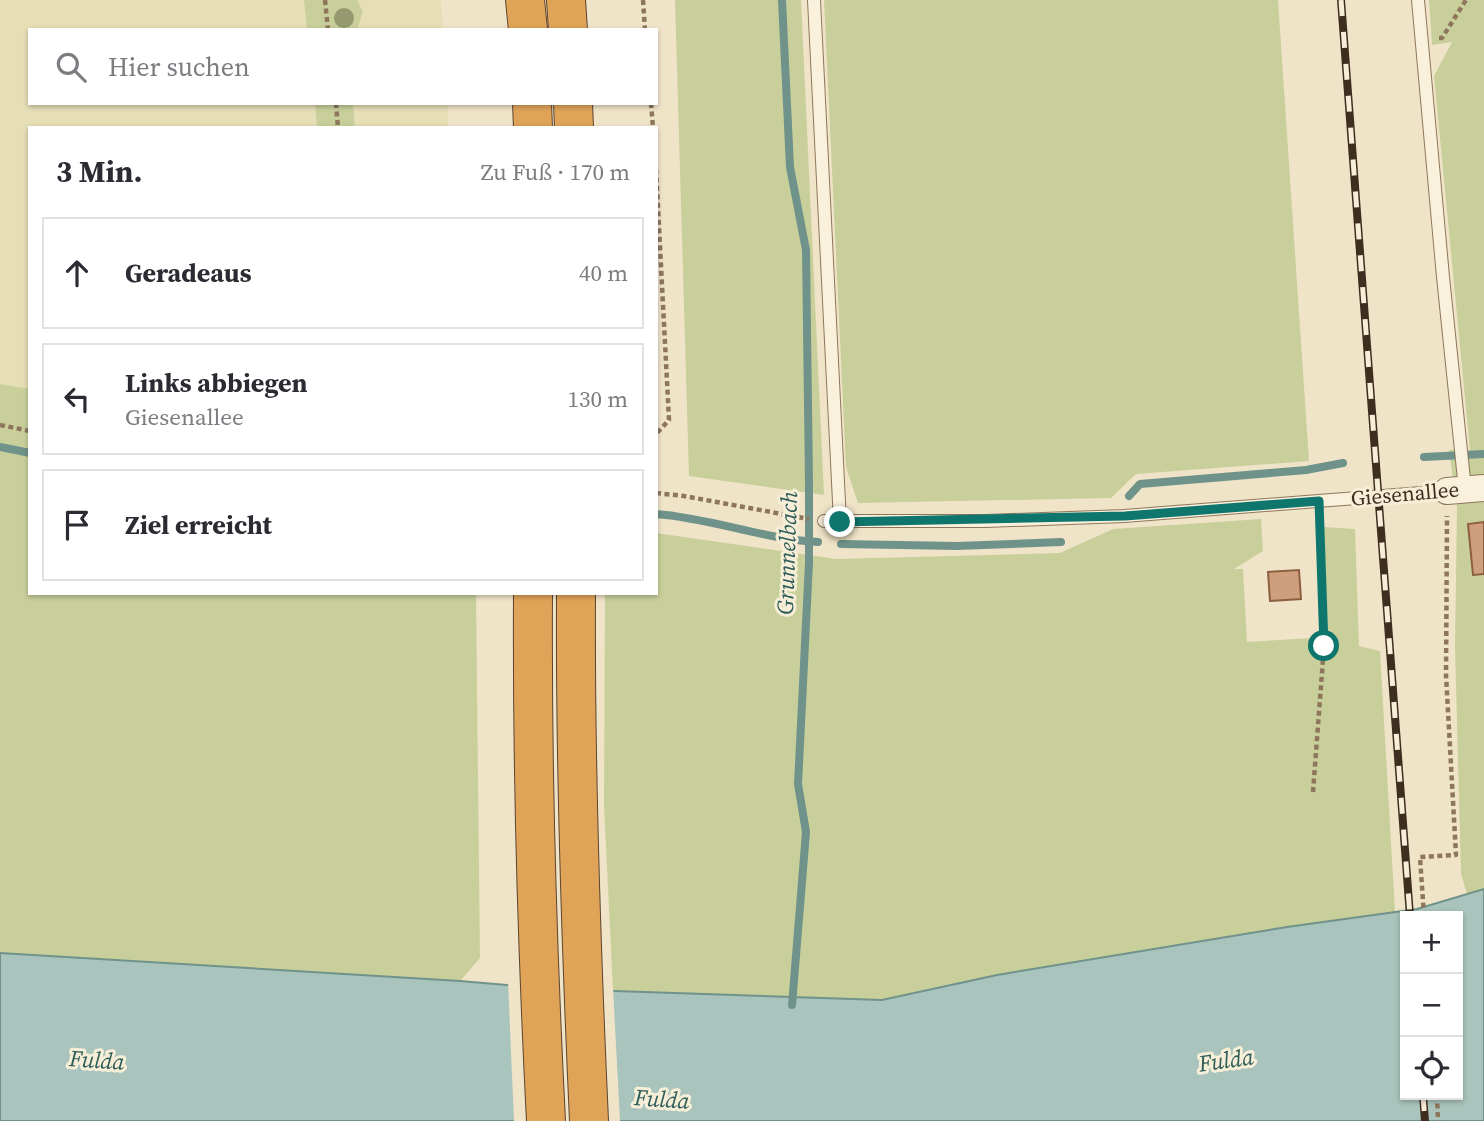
<!DOCTYPE html>
<html lang="de">
<head>
<meta charset="utf-8">
<style>
  :root { --surface:#fff; --page:#f2f2f3; --text:#2b2b33; --muted:#7c7c81; --line:#e1e1e2 }
  body { margin:0; font-family:"Source Serif 4",serif; background:var(--page); color:var(--text) }
  .controls { position:absolute; right:21px; bottom:21px; display:grid; overflow:hidden; border-radius:0px; box-shadow:0 2px 5px #0004 }
  .controls button { width:63px; height:63px; display:grid; place-items:center; padding:0; border:0; border-bottom:2px solid var(--line); background:var(--surface); color:var(--text); font:35px sans-serif }
  .stop { position:absolute; width:21px; height:21px; margin:-16px; border:5px solid #0f766e; border-radius:50%; background:#fff }
  .stop.end { background:#0f766e; border-color:#fff; box-shadow:0 2px 7px #0008 }
  .list { margin:0; padding:0; list-style:none }
  h2 { display:flex; justify-content:space-between; align-items:center; height:91px; margin:0; padding:0 28px; font-size:30px }
  h2 small { font-size:23px; font-weight:400; color:var(--muted) }
  .list li { display:grid; grid-template-columns:46px 1fr auto; gap:21px; align-items:center; box-sizing:border-box; height:112px; margin:0 14px 14px; padding:0 14px; border:2px solid var(--line); border-radius:0px }
  .list b { display:block; font-size:26px; white-space:nowrap }
  .list p { margin:0; font-size:23px; white-space:nowrap; color:var(--muted) }
  .list em { font-size:23px; font-style:normal; color:var(--muted) }
  .icon { flex:none; width:38px; height:38px; fill:none; stroke:currentColor; stroke-width:2; stroke-linecap:round; stroke-linejoin:round }
  .map { position:relative; flex:none; width:1484px; height:1121px; overflow:hidden }
  .search { position:absolute; background:var(--surface); box-shadow:0 2px 5px #0004; left:28px; top:28px; width:630px; height:77px; display:flex; align-items:center; gap:18px; box-sizing:border-box; padding:0 24px; border-radius:0px; color:var(--muted); font-size:26px }
  .panel { position:absolute; background:var(--surface); box-shadow:0 2px 5px #0004; left:28px; top:126px; width:630px; height:469px; border-radius:0px }
  .map>svg:first-child { display:block }
  .farmland { fill:#e6deb5 }
  .green { fill:#c9cf9b }
  .water { fill:#a9c4bc; stroke:#6f938a; stroke-width:2; fill-rule:evenodd }
  .pier { fill:#f0e4c8 }
  .lines { fill:none; stroke-linecap:round; stroke-linejoin:round }
  .stream { stroke:#6f938a; stroke-width:8 }
  .building { fill:#cf9f7d; stroke:#8d5f41; stroke-width:2 }
  .service-casing { stroke:#8d765c; stroke-width:14 }
  .minor-casing { stroke:#8d765c; stroke-width:28 }
  .motorway-casing { stroke:#5b4430; stroke-width:40 }
  .path { stroke:#8d765c; stroke-width:4.5; stroke-dasharray:5 3.5; stroke-linecap:butt }
  .service { stroke:#faf1dc; stroke-width:12 }
  .minor { stroke:#faf1dc; stroke-width:26 }
  .motorway { stroke:#e0a458; stroke-width:38 }
  .rail-casing { stroke:#3d2e20; stroke-width:8 }
  .rail { stroke:#f7eed8; stroke-width:5; stroke-dasharray:16; stroke-linecap:butt }
  .tree { fill:#96986f }
  .route { stroke:#0f766e; stroke-width:9 }
  .labels { text-anchor:middle; stroke-width:6; stroke-linejoin:round; paint-order:stroke }
  .street-label { font-size:21px; fill:#3d2e20; stroke:#f7eed8 }
  .water-label { font-size:23px; font-style:italic; fill:#2f5d5a; stroke:#f7eed8 }
</style>
</head>
<body>
<div class="map">
<svg width="1484" height="1121" viewBox="0 0 1484 1121">
  <rect width="100%" height="100%" fill="#f0e4c8"/>
  <g class="farmland">
    <path d="M0,0H304L307,30H30V103H315L317,128H30V389L0,384Z"/>
    <path d="M357,0H441L443,30H357L363,12Z"/>
    <path d="M353,103H448V128H355Z"/>
  </g>
  <g class="green">
    <path d="M304,0H357L363,12L357,30H307Z"/>
    <path d="M675,0H801L824,495L689,476Z"/>
    <path d="M824,0H1278L1309,461L1136,474L1111,498L858,503L846,467Z"/>
    <path d="M1429,0H1484V889L1467,894L1461,874L1455,647L1457,507L1449,450H1470L1434,76L1452,42L1432,45Z"/>
    <path d="M315,103H353L355,128H317Z"/>
    <path d="M0,384L30,389V593H476L480,958L460,981L0,953Z"/>
    <path d="M1261,519L1263,551L1234,569H1243L1247,642L1328,637L1324,527L1355,529L1359,646L1380,651L1395,912L1287,927L997,975L882,1000L613,991L604,805L605,593H656V533L836,559L1060,553L1113,529Z"/>
  </g>
  <path class="water" d="M1484,889V1121H0V953L460,981L555,989L882,1000L997,975L1287,927L1417,909ZM1405,916H1458V1095H1405Z"/>
  <path class="pier" d="M508,981L613,988L620,1121H514Z"/>
  <g class="lines">
    <g class="stream">
      <path d="M782,0L790,167L806,250L809,482V563L798,784L806,832L792,1005"/>
      <path d="M0,447L30,453"/>
      <path d="M1424,457L1484,454"/>
      <path d="M1129,496L1140,484L1306,470L1343,463"/>
      <path d="M656,514C711,518 763,539 818,542"/>
      <path d="M841,544L957,546L1061,542"/>
    </g>
  </g>
  <g class="building">
    <path d="M1484,522V574L1473,575L1468,524Z"/>
    <path d="M1299,570L1301,599L1270,601L1268,572Z"/>
  </g>
  <g class="lines">
    <g class="service-casing">
      <g id="service">
        <path d="M814,0L840,522"/>
        <path d="M1418,0L1443,277L1465,489"/>
        <path d="M824,521H985L1124,516L1447,491"/>
      </g>
    </g>
    <g class="minor-casing">
      <path id="minor" d="M1447,491L1484,488"/>
    </g>
    <g class="motorway-casing">
      <g id="motorway">
        <path d="M525,0L528,30"/>
        <path d="M566,0L568,30"/>
        <path d="M532,103L533,128"/>
        <path d="M573,103L574,128"/>
        <path d="M533,593C532,769 537,945 546,1121"/>
        <path d="M576,593C575,769 581,945 589,1121"/>
      </g>
    </g>
    <g class="path">
      <path d="M325,0L328,30"/>
      <path d="M643,0L645,30"/>
      <path d="M1439,38H1442L1466,0"/>
      <path d="M336,103L338,128"/>
      <path d="M651,103L653,128"/>
      <path d="M656,169L669,420L656,434"/>
      <path d="M0,425L30,431"/>
      <path d="M656,493L684,496L809,519"/>
      <path d="M1313,792L1324,646L1319,519"/>
      <path d="M1424,916L1420,857L1456,855L1446,675L1447,516"/>
      <path d="M1437,1095L1438,1121"/>
    </g>
    <use href="#service" class="service"/>
    <use href="#minor" class="minor"/>
    <use href="#motorway" class="motorway"/>
    <g class="rail-casing">
      <g id="rail">
        <path d="M1341,0L1410,916"/>
        <path d="M1423,1095L1425,1121"/>
      </g>
    </g>
    <use href="#rail" class="rail"/>
  </g>
  <circle class="tree" cx="344" cy="18" r="10"/>
  <g class="lines">
    <path class="route" d="M840,522L1125,516L1319,501L1324,646"/>
  </g>
  <g class="labels">
    <g class="street-label">
      <text transform="translate(1405 494) rotate(-5)" y="7">Giesenallee</text>
    </g>
    <g class="water-label">
      <text transform="translate(787 553) rotate(-88)" y="8">Grunnelbach</text>
      <text transform="translate(97 1060) rotate(4)" y="8">Fulda</text>
      <text transform="translate(1226 1060) rotate(-8)" y="8">Fulda</text>
      <text transform="translate(662 1099) rotate(4)" y="8">Fulda</text>
    </g>
  </g>
</svg>
<div class="controls">
<button>+</button>
<button>−</button>
<button><svg class="icon" aria-label="locate" viewBox="0 0 24 24"><circle cx="12" cy="12" r="6"/><path d="M12 2v4M12 18v4M2 12h4M18 12h4"/></svg></button>
</div>
<div class="stop" style="left:1324px;top:646px"></div>
<div class="stop end" style="left:840px;top:522px"></div>
<div class="search"><svg class="icon" aria-label="search" viewBox="0 0 24 24"><circle cx="10" cy="10" r="6"/><path d="M15 15l6 6"/></svg>Hier suchen</div>
<section class="panel">
<h2>3 Min.<small>Zu Fuß · 170 m</small></h2>
<ul class="list">
<li><svg class="icon" aria-label="ahead" viewBox="0 0 24 24"><path d="M12 20V5M6 11l6-6 6 6"/></svg><div><b>Geradeaus</b></div><em>40 m</em></li>
<li><svg class="icon" aria-label="left" viewBox="0 0 24 24"><path d="M17 20v-9H6M10 6l-5 5 5 5"/></svg><div><b>Links abbiegen</b><p>Giesenallee</p></div><em>130 m</em></li>
<li><svg class="icon" aria-label="arrive" viewBox="0 0 24 24"><path d="M6 21V4h12l-3 4 3 4H6"/></svg><div><b>Ziel erreicht</b></div></li>
</ul>
</section>
</div>
</body>
</html>
